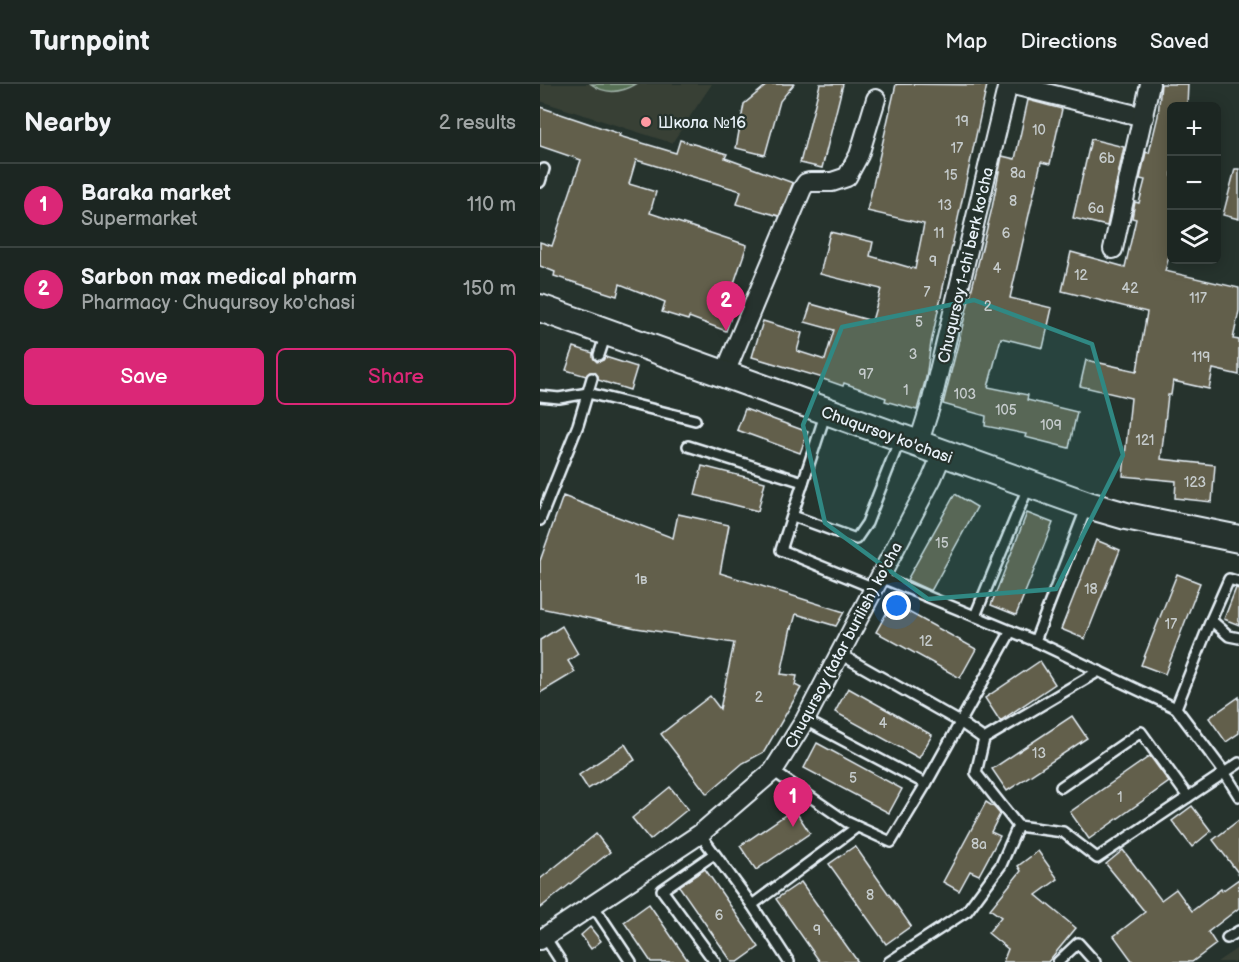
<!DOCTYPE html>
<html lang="en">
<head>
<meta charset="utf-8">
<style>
  :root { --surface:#1c2622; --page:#252e2a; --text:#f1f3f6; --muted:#a0a5a5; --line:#3a4340; --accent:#db2777 }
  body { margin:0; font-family:"Balsamiq Sans",sans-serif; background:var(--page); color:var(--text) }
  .controls { position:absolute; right:18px; top:18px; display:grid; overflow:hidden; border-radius:9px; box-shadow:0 3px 15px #0003 }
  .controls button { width:54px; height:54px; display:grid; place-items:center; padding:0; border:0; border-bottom:2px solid var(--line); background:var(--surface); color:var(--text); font:30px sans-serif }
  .you { position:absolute; left:357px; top:522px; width:21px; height:21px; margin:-15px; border:4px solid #fff; border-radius:50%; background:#1a73e8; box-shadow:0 0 0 9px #1a73e833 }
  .badge { display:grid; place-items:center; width:39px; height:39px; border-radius:50%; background:var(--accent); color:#fff; font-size:20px; font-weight:700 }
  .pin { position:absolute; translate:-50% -50px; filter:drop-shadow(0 2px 3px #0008) }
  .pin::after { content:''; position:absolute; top:32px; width:21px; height:18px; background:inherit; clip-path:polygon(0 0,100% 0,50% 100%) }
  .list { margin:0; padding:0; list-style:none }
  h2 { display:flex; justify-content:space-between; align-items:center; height:78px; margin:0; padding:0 24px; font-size:26px }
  h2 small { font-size:20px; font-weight:400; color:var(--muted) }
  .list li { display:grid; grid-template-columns:39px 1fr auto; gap:18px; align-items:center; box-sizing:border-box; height:84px; padding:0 24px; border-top:2px solid var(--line) }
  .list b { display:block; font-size:22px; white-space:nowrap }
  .list p { margin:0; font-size:20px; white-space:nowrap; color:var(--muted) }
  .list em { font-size:20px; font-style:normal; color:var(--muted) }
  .actions { display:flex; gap:12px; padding:18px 24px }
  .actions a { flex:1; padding:14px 0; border:2px solid var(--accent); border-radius:9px; text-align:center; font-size:21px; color:var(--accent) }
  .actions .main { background:var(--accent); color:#fff }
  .icon { flex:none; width:33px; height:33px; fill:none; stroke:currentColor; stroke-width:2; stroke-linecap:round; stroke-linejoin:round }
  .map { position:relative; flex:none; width:699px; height:878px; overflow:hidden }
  header { display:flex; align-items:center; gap:36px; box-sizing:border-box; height:84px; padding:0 30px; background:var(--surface); border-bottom:2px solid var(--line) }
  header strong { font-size:28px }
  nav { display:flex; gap:33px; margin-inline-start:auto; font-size:21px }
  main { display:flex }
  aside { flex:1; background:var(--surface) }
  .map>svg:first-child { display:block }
  .built { fill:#384036 }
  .green { fill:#597257; stroke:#a0b2a8; stroke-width:1.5 }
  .building { fill:#625e4b; stroke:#e8f1f8; stroke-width:1.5 }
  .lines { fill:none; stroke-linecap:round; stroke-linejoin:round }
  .lane-casing { stroke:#e8f1f8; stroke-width:14 }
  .street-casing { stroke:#e8f1f8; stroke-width:22 }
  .secondary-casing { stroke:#e8f1f8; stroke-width:30 }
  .lane { stroke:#26332d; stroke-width:9 }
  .street { stroke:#26332d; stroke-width:18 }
  .secondary { stroke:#26332d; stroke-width:26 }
  .marked { fill:#308883; fill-opacity:0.2; stroke:#308883; stroke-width:4.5; stroke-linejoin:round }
  .poi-dot { fill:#ff9aa2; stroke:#26332d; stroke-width:2 }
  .labels { text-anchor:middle; stroke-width:4.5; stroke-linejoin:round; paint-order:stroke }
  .number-label { font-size:14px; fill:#c6cccd }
  .poi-label { font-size:16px; fill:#e8f1f8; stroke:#26332d; text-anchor:start }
  .street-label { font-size:16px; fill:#e8f1f8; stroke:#26332d }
</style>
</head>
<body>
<header>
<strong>Turnpoint</strong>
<nav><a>Map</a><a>Directions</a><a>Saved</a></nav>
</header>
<main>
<aside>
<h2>Nearby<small>2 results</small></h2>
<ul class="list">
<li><span class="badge">1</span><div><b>Baraka market</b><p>Supermarket</p></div><em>110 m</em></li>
<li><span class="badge">2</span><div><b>Sarbon max medical pharm</b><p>Pharmacy · Chuqursoy ko'chasi</p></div><em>150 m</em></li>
</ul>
<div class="actions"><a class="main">Save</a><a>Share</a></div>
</aside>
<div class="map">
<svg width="699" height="878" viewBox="0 0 699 878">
  <rect width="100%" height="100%" fill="#26332d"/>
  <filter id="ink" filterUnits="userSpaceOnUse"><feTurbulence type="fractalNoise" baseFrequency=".0167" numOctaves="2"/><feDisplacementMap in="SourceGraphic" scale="12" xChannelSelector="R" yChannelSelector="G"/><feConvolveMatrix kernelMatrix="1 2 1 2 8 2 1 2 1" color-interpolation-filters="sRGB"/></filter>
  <g filter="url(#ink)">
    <g class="built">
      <path d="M0,0H172L132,59L0,17Z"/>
      <path d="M699,863V878H677Z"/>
    </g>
    <path class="green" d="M51,0H96C81,9 66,11 51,0Z"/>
    <g class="building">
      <path d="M228,0H254L240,17L225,71L196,64L204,20Z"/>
      <path d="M280,0H303L282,84L260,79Z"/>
      <path d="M356,0L447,1L391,259L386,294L377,326L345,317L346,314L304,299L303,302L283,295V294L212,273L223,237L262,249L257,267L285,276L294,246L265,238L271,220L332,237L341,205L280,190L290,148L333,158L330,172L375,185L384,140L327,127Z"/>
      <path d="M621,0H648L647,22H632V161L625,187L699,204V227L693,255L699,256V291L673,285L669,305L633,297L631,311H628L621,375L675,381L672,418L635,414L636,397L583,392L591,314L540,302L546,276L597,287L607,228L522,207L531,168L585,183L596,135L592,134L595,118L599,119L605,96L600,95L606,68L609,69L618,32Z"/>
      <path d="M488,16L522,25L510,80L501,78L470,214L512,224L503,264L461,254L448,303L488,311L487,316L537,328L529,364L485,353L486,350L445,342L446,332L403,320L452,124L462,72L475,75Z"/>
      <path d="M0,23L80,50L79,52L136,69L140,56L187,70L185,74L253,99L239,132L197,120L201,107L96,76L89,100L116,108L110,129L207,161L190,211L198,214L186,247L149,233L148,236L122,228L125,218L80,200L77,212L14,192L15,188L0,182V158L12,162L41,76L0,62Z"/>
      <path d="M551,55L584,63L567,142L533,134Z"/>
      <path d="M695,85H699V135L683,131Z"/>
      <path d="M34,263L53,269L54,275L57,278L63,276L65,273L97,283L90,306L58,296V292L54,288H50L46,292L26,286Z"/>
      <path d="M205,325L268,348L260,369L197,346Z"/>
      <path d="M162,382L225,398L218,427L155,411Z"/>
      <path d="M415,410L437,423L391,507L367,496Z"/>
      <path d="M23,412L133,454L138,430L189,441L180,489L304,528L296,542L256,530L252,544L251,543L241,590L257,592L255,601L261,604L224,668L203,679L167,710L121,650L170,612L180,625L194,559L96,544L0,524V477Z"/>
      <path d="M487,429L513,439L476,531L451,521Z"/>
      <path d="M556,456L580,466L545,555L521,545Z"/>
      <path d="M637,490L660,499L625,590L601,581Z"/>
      <path d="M696,504L699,505V541L684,535Z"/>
      <path d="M352,519L436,565L420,594L336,548Z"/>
      <path d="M22,542L38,570L28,577L35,588L0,609V556Z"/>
      <path d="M500,577L515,600L460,637L445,614Z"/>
      <path d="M308,604L392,651L379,674L295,628Z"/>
      <path d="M699,613V649L686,658L669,634Z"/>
      <path d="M532,632L547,654L467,707L452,685Z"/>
      <path d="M277,659L362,705L349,729L264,684Z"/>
      <path d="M85,660L95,676L48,705L39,691Z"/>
      <path d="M610,672L629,698L549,755L530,728Z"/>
      <path d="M130,703L148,725L110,756L92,734Z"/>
      <path d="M446,718L454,723L460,730L451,748L460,752L439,791L430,787L419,807L403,798Z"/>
      <path d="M652,722L671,747L652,763L632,737Z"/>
      <path d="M254,725L270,749L216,786L200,762Z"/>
      <path d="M699,736V790L673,756Z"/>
      <path d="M56,750L70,768L0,824V795Z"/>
      <path d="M315,762L371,842L346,860L289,780Z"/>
      <path d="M583,766L621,816L636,805L652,827L681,805L682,807L699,795V824L668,848L676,860L652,878H593L574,852L605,828L566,780Z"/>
      <path d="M498,767L518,795L496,811L536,844L508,878H463L468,865L448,849L461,833L450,825L481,787L478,782Z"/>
      <path d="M165,785L219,863L198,878H192L139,802Z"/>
      <path d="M261,798L318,878H280L236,815Z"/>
      <path d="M109,820L149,878H111L84,838Z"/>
      <path d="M50,843L61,857L51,865L41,851Z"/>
    </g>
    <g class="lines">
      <g class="lane-casing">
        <g id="lane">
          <path d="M0,98L4,85"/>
          <path d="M59,271L66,250"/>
          <path d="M0,312L19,314L48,309L155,336"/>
          <path d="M286,328L241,466L334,504"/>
          <path d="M148,362L263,398"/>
          <path d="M253,432L316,455L327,439L360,355"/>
          <path d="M0,436L38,341L52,294"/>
          <path d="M340,493L495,557L636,624L684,688L699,712"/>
          <path d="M435,532L489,401"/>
          <path d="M671,536L689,552L699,554"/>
          <path d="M495,557L547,422"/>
          <path d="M300,570L420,638L444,655L436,689L478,742L461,781L427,827L349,878"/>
          <path d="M636,624L671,536L689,495L699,498"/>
          <path d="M265,636L386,700"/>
          <path d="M444,655L559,587"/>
          <path d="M233,687L307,738L351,758L386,700L471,547"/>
          <path d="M521,703L601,648L648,713"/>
          <path d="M478,742L523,748L557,774L699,679"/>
          <path d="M160,750L212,821L249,878"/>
          <path d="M174,770L122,806L175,878"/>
          <path d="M53,821L91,878"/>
          <path d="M212,821L317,743"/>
          <path d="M5,853L21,878"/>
          <path d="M687,854L699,847"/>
          <path d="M518,878L538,859L555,878"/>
        </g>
      </g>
      <g class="street-casing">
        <g id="street">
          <path d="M469,0L604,33"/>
          <path d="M573,165L610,0"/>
          <path d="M184,291L262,105L266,99L270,98H292L307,93L319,71L336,15"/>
          <path d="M378,361L391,320L468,0"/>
          <path d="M0,856L160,750L233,687L265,636L392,394L402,370"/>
        </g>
      </g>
      <g class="secondary-casing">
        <path id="secondary" d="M0,224L548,421L586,432L699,455"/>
      </g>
      <use href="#lane" class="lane"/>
      <use href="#street" class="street"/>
      <use href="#secondary" class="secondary"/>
    </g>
  </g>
  <path class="marked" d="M434,216L552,260L583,371L516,505L388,515L285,439L263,341L302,243Z"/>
  <circle class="poi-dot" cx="106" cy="38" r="6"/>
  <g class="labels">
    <g class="number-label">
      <text x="422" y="42">19</text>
      <text x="499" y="51">10</text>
      <text x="417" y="69">17</text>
      <text x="567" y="79">6b</text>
      <text x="478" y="94">8a</text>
      <text x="411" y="96">15</text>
      <text x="473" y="122">8</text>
      <text x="405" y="126">13</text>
      <text x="556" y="129">6a</text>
      <text x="399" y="154">11</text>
      <text x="466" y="154">6</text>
      <text x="393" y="182">9</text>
      <text x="457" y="189">4</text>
      <text x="541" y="196">12</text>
      <text x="590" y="209">42</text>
      <text x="387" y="213">7</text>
      <text x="658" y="219">117</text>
      <text x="448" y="227">2</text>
      <text x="379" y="243">5</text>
      <text x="373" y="275">3</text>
      <text x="661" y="278">119</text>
      <text x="326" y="295">97</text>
      <text x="366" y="311">1</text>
      <text x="425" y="315">103</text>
      <text x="466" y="331">105</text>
      <text x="511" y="346">109</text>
      <text x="605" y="361">121</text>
      <text x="655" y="403">123</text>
      <text x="402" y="464">15</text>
      <text x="101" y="500">1в</text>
      <text x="551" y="510">18</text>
      <text x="631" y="545">17</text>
      <text x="386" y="562">12</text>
      <text x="219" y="618">2</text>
      <text x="343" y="644">4</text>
      <text x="499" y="674">13</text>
      <text x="313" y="699">5</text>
      <text x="580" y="718">1</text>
      <text x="439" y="765">8a</text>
      <text x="330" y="816">8</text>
      <text x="179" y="836">6</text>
      <text x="277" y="851">9</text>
    </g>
    <g class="poi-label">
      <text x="118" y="44">Школа №16</text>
    </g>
    <g class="street-label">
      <text transform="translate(425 181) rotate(-77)" y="6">Chuqursoy 1-chi berk ko'cha</text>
      <text transform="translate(347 350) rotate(20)" y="6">Chuqursoy ko'chasi</text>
      <text transform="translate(303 561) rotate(-62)" y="6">Chuqursoy (tatar burilish) ko'cha</text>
    </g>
  </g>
</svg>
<div class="controls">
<button>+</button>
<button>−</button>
<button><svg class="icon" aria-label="layers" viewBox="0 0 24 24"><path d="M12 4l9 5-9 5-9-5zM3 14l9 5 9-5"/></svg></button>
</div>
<div class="you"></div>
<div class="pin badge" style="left:253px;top:743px">1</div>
<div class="pin badge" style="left:186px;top:247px">2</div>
</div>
</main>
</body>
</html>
